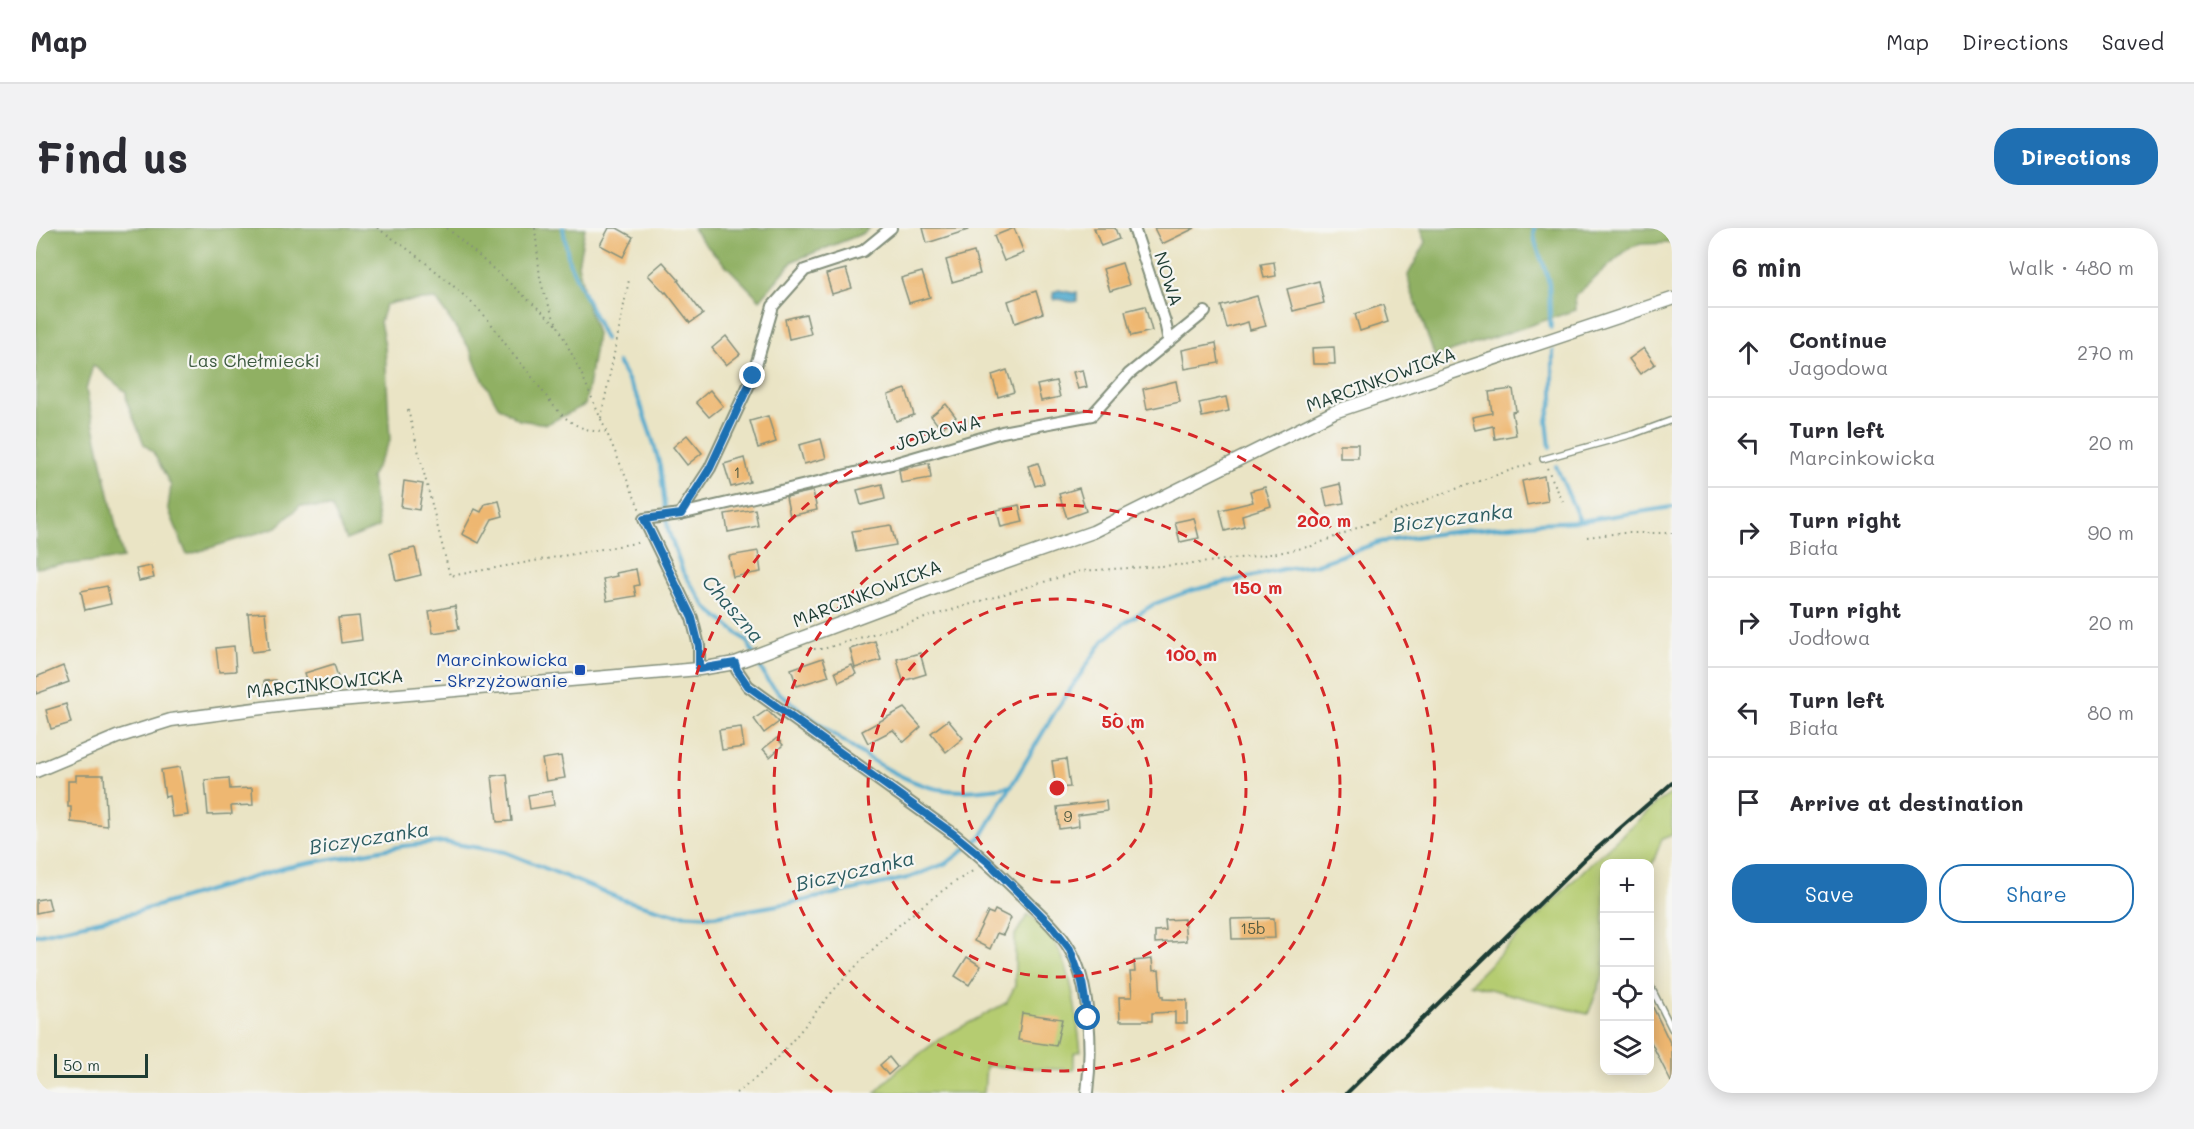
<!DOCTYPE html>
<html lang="en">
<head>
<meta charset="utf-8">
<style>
  :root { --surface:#fff; --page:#f2f2f3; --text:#2b2b33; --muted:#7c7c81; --line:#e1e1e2; --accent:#1f6fb2 }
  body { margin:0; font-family:Mali,sans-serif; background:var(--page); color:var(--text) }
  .controls { position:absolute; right:18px; bottom:18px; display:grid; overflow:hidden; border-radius:12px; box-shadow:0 3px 15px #0003 }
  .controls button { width:54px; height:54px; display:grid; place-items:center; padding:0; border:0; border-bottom:2px solid var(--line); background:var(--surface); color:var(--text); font:30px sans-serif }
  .scale { position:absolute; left:18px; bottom:15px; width:94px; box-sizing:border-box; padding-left:6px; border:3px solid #1f3d34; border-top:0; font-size:16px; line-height:21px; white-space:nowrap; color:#1f3d34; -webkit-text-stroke:4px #f6f6f2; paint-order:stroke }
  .stop { position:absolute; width:18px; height:18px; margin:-14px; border:4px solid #1f6fb2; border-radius:50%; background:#fff }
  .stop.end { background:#1f6fb2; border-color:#fff; box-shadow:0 2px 6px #0008 }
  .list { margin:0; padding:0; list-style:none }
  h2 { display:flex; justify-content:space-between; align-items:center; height:78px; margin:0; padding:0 24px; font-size:26px }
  h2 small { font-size:20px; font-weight:400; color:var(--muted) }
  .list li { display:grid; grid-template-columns:39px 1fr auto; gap:18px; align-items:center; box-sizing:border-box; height:90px; padding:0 24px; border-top:2px solid var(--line) }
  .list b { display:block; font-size:22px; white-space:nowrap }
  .list p { margin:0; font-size:20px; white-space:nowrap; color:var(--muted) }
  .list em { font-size:20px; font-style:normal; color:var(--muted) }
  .actions { display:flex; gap:12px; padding:18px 24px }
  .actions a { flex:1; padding:14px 0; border:2px solid var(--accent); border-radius:24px; text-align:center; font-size:21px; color:var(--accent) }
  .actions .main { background:var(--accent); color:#fff }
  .icon { flex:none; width:33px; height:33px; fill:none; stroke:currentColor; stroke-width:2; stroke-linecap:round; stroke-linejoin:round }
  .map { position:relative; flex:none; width:1636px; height:865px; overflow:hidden; border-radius:24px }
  header { display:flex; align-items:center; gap:36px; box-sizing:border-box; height:84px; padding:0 30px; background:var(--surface); border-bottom:2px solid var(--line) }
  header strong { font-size:28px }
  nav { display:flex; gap:33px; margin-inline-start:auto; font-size:21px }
  .intro { display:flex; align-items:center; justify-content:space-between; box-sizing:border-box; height:144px; padding:0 36px }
  h1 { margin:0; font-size:42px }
  .button { padding:15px 27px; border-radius:24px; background:var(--accent); color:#fff; font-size:21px; font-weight:700 }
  main { display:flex; gap:36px; padding:0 36px }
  aside { flex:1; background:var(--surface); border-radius:24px; box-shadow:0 3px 15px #0003 }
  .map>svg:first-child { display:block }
  .green { fill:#b5cc71; stroke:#6a8452; stroke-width:1.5 }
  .forest { fill:#90b063; stroke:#58764c; stroke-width:1.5 }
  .water { fill:#4fa9cd; stroke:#377380; stroke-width:1.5 }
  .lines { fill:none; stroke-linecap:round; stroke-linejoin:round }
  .stream { stroke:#4fa9cd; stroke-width:4 }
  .building { fill:#eeb771 }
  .service-casing { stroke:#84907c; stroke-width:8 }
  .minor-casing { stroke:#84907c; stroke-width:14 }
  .tertiary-casing { stroke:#84907c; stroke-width:15 }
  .path { stroke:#84907c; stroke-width:2; stroke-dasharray:1.5 4.5; stroke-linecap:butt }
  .service { stroke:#fff; stroke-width:5 }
  .minor { stroke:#fff; stroke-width:10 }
  .tertiary { stroke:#fff; stroke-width:12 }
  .rail { stroke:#1f3d34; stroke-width:4 }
  .route { stroke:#1f6fb2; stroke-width:8 }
  .ring { fill:none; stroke:#d62828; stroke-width:3; stroke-dasharray:10 8 }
  .transit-dot { fill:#1a4fb4; stroke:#f6f6f2; stroke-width:2 }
  .labels { text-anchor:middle; stroke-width:4.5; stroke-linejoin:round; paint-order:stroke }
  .number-label { font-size:15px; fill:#535c43 }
  .street-label { font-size:18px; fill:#1f3d34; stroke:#f6f6f2 }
  .park-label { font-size:18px; fill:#3d5a40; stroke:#f6f6f2 }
  .transit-label { font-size:18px; fill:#164399; stroke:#f6f6f2; text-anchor:end }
  .water-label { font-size:20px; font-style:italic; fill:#2d5d62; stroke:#f6f6f2 }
  .centre { fill:#d62828; stroke:#f6f6f2; stroke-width:3 }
  .ring-label { font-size:18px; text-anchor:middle; font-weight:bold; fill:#d62828; stroke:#f6f6f2; stroke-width:4.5; stroke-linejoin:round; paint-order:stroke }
</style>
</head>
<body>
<header>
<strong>Map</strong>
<nav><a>Map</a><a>Directions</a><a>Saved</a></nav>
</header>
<div class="intro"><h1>Find us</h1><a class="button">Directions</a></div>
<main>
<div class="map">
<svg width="1636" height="865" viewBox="0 0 1636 865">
  <rect width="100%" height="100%" fill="#f6f6f2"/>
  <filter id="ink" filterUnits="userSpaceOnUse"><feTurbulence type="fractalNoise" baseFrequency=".0167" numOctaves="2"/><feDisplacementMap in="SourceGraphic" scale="12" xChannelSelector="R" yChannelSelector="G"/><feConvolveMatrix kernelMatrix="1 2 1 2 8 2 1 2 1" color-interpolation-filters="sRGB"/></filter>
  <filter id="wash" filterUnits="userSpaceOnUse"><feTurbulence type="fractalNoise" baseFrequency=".008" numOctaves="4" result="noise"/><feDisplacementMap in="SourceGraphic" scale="24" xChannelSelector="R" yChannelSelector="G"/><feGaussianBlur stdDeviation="1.35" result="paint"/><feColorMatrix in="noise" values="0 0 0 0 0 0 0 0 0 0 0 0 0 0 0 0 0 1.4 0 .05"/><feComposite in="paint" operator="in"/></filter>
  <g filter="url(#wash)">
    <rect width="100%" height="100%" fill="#eae4c5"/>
    <g class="green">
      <path d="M1636,565V607L1626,611L1614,642V636H1568V745L1552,786L1434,756L1551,639L1622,574Z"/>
      <path d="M992,686C1037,716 1038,776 1045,823L1038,825V842L950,838L948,865H839L861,843L905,810L970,775L979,758V707Z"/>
    </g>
    <g class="forest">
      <path d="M0,0H549L542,36L550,74L561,106L549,177L511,196L483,192L462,178L442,142L434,121L400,71L360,74L349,77L344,94L349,118L354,213L335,249L343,299L310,312L295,280L264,278L241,299L151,327L132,280L135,258L117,224L108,216L91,174L90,164L57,137L50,162L87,330L0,340Z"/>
      <path d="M657,0H834L828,5L757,33L724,72L667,14Z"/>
      <path d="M1385,0H1636V15L1605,16L1593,20L1539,68L1540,82L1399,129L1374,59L1372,47L1390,14Z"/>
    </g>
    <path class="water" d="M1023,62L1037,65L1041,64V73C1032,76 1026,69 1018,72L1017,64Z"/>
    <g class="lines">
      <g class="stream">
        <path d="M527,0L533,34L569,111"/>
        <path d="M1498,0C1497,19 1510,36 1513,56C1514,70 1513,85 1515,100"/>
        <path d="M582,134L602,170L617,213L624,238L632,302L647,344L671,380L711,413L731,452L742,464C782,495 852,552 902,561C927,565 951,562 976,558"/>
        <path d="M1514,219L1511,192L1517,170V123"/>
        <path d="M1520,238L1544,293"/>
        <path d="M0,707L97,685L251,639L367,618L407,614L469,624L588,672L639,686L678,688L765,673L872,650L911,635L945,609L1019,484L1067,413L1087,396L1118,376L1153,363L1247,341L1278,337L1344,314L1406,305L1502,295L1544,293L1636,279"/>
      </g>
    </g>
    <g id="blocks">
      <g class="building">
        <path d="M573,0H581L597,9L587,29L564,17Z"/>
        <path d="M887,0H932V2L891,15Z"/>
        <path d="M978,0L988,25L968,33L958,8Z"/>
        <path d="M1058,0H1079L1083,11L1065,18Z"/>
        <path d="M1118,0H1159L1126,16Z"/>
        <path d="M938,24L944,46L916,54L910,32Z"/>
        <path d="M627,34L643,52L642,53L667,86L654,95L630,64L629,65L612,47Z"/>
        <path d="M1238,34L1240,48L1228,50L1225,36Z"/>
        <path d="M1086,35L1093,57L1074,63L1067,41Z"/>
        <path d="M810,41L816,60L796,66L790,46Z"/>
        <path d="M886,44L894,69L873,75L865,50Z"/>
        <path d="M1283,53L1288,75L1257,83L1251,61Z"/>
        <path d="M1000,63L1007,85L979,95L972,73Z"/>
        <path d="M1221,68L1230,98L1214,102L1212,94L1191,100L1185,78Z"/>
        <path d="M1347,77L1352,94L1324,103L1319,86Z"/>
        <path d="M1109,78L1116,103L1095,108L1089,83Z"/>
        <path d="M770,86L775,106L753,111L749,91Z"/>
        <path d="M690,108L704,126L690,137L676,120Z"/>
        <path d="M1180,115L1183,135L1149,141L1146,122Z"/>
        <path d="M1298,119L1299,136H1277L1276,120Z"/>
        <path d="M1608,120L1619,136L1604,146L1593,131Z"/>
        <path d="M971,142L978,164L962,169L956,147Z"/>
        <path d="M1047,142L1051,159L1042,161L1037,144Z"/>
        <path d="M1020,153L1024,169L1005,173L1001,157Z"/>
        <path d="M1140,153L1144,174L1111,181L1107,161Z"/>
        <path d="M870,161L878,187L860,193L852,167Z"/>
        <path d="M1477,161L1480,183L1476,184L1480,207L1459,211L1457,198L1439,202L1436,189L1456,185L1453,164Z"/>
        <path d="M674,162L687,178L673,189L660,174Z"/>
        <path d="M1190,169L1193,183L1166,189L1163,175Z"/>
        <path d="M910,176L920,189L905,201L895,188Z"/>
        <path d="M732,188L740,214L722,220L714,193Z"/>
        <path d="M651,207L666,225L651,237L637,219Z"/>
        <path d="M785,211L790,230L768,236L763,217Z"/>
        <rect x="1304" y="216" width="18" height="14"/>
        <path d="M708,230L714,254L695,259L688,236Z"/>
        <path d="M893,235L895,250L865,255L863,242Z"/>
        <path d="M1002,235L1008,255L999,258L992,238Z"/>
        <path d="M1508,248L1512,273L1491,277L1486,253Z"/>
        <path d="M368,253L387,256L383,282L365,279Z"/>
        <path d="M846,256L849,271L825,277L821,262Z"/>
        <path d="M1304,256L1308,275L1291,278L1287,260Z"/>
        <path d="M1229,259L1235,278L1206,287L1208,298L1189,303L1184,282L1217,274L1214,263Z"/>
        <path d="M1043,260L1050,283L1031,290L1023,266Z"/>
        <path d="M777,263L781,282L754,288L750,269Z"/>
        <path d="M463,273L467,288L456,291L443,315L426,306L439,281L445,284L449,276Z"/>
        <path d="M983,277L987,294L965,299L961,282Z"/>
        <path d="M719,281L722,298L692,304L689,286Z"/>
        <path d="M1158,290L1163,310L1144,314L1139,294Z"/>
        <path d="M855,297L860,317L820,324L816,303Z"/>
        <path d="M379,320L385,347L360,353L354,325Z"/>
        <path d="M722,323L725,344L697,349L693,328Z"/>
        <path d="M115,338L118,350L103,353L100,341Z"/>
        <path d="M600,341L603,357L598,358L600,368L571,373L567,351L581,348L580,345Z"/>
        <path d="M71,358L75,376L49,382L45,363Z"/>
        <path d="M419,378L423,401L397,405L393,383Z"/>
        <path d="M229,384L233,422L216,424L212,385Z"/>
        <path d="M323,388L326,412L305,415L302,390Z"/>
        <path d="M839,413L845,432L819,440L814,421Z"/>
        <path d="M198,418L200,443L183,444L180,420Z"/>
        <path d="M884,425L890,446L867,453L861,431Z"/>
        <path d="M787,430L793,448L761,458L755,441Z"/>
        <path d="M298,436L302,449L273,458L269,445Z"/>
        <path d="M816,437L820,446L803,454L799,444Z"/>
        <path d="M27,438L33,454L0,466V449Z"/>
        <path d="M240,452L241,465L229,466L228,453Z"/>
        <path d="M30,476L35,495L15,501L10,482Z"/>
        <path d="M868,480L885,499L868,514L857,502L832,515L826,503Z"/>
        <path d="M731,482L743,494L728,505L718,491Z"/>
        <path d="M912,492L927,510L910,524L895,505Z"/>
        <path d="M705,499L708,519L686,522L683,502Z"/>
        <path d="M741,510L747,517L734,529L727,521Z"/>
        <path d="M525,528L529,550L510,553L506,531Z"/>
        <path d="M1030,531L1034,559L1020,560L1016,533Z"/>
        <path d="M144,539L152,587L136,589L133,568L129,569L125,542Z"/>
        <path d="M471,546L476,593L461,594L456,548Z"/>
        <path d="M40,547H68L71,598L35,594V579H32V553H40Z"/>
        <path d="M193,550L194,561L216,560L217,577L195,578L196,586L172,587L169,552Z"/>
        <path d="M516,563L518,577L494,581L492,567Z"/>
        <path d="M1070,573L1071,583L1042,587L1043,598L1023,601L1021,579Z"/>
        <path d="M12,670L15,682L0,685V672Z"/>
        <path d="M959,682L975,690L967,707L961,705L954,721L938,713L952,684L957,686Z"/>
        <path d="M1238,690L1239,710L1196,711L1195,691Z"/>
        <path d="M1148,691L1150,713L1119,715V703L1130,702L1129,692Z"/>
        <path d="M931,729L945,738L933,757L919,748Z"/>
        <path d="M1116,731L1117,743L1123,742L1125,768H1127V771L1151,772V795H1139V784L1116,785V793H1084L1083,769H1096L1094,744H1099L1098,733Z"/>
        <path d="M1614,773L1636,819V856L1614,812Z"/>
        <path d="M986,785L1026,791L1020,818L982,812Z"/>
        <path d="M853,829L861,839L852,847L844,837Z"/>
      </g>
    </g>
  </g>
  <g filter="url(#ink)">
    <use href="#blocks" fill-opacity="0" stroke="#84907c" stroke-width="1.5"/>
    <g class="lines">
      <g class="service-casing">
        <g id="service">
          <path d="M1507,231L1598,206L1636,192"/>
          <path d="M1614,757L1636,801"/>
        </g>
      </g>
      <g class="minor-casing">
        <g id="minor">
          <path d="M1098,0L1129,94L1133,113"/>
          <path d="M644,286L674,240L717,148L737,78L769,42L827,23L855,0"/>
          <path d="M699,435L701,442L712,458L919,607C945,628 969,651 993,675C1007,689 1023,703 1033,720C1055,755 1056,825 1051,865"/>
          <path d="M663,441V418L656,390L608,291L644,286L753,261L860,235L966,204L1056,187L1093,146L1169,84"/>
        </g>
      </g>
      <g class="tertiary-casing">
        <path id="tertiary" d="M0,543L81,509L135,492L257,476L663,441L699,435L934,347L1057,304L1298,184L1636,71"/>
      </g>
      <g class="path">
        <path d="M341,0C378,24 413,52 445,84C457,96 465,110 475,124C482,133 490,140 496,149C518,177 529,203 570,204"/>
        <path d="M411,0L521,97"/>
        <path d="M499,0L504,50L508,65L517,88L546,147L604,282"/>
        <path d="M372,182L414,348L605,314"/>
        <path d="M565,190L593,52"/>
        <path d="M1511,240L1529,278"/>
        <path d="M1551,309L1585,305H1636"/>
        <path d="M772,421H787L1044,343L1157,336L1242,325L1276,318L1408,265L1499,234"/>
        <path d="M700,865C742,836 765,801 797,763C838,717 887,672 940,641"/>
      </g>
      <use href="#service" class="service"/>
      <use href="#minor" class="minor"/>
      <use href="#tertiary" class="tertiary"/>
      <path class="rail" d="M1311,865L1549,631L1636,555"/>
    </g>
  </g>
  <g class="lines" filter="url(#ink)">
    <path class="route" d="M717,148L674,240L645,286L608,291L656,390L663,418V441L699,435L701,442L712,458L919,607L952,634L1017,699L1034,721L1046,754L1052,790"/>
  </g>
  <g class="ring">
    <circle cx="1021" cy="560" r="94"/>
    <circle cx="1021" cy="560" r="189"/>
    <circle cx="1021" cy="560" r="283"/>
    <path d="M796 864A378 378 0 1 1 1246 864"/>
  </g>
  <rect class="transit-dot" x="538" y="436" width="12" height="12" rx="3"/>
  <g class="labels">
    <g class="number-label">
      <text x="701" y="250">1</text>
      <text x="1032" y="594">9</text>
      <text x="1217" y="706">15b</text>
    </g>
    <g class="street-label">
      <text transform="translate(1132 51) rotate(72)" y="6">NOWA</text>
      <text transform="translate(1345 152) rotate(-20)" y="6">MARCINKOWICKA</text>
      <text transform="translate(902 205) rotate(-16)" y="6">JODŁOWA</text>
      <text transform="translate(831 366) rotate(-21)" y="6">MARCINKOWICKA</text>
      <text transform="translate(289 456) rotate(-6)" y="6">MARCINKOWICKA</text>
    </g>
    <g class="park-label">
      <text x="218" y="139">Las Chełmiecki</text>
    </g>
    <g class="transit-label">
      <text x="532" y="438">Marcinkowicka<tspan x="532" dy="21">- Skrzyżowanie</tspan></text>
    </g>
    <g class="water-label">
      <text transform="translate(1417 290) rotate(-7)" y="7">Biczyczanka</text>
      <text transform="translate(697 381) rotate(49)" y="7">Chaszna</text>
      <text transform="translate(333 610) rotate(-9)" y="7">Biczyczanka</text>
      <text transform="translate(819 643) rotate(-13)" y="7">Biczyczanka</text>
    </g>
  </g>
  <circle cx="1021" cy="560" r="9" class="centre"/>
  <g class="ring-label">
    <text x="1288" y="299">200 m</text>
    <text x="1221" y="366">150 m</text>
    <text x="1155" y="433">100 m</text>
    <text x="1087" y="500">50 m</text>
  </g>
</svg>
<div class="controls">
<button>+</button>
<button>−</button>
<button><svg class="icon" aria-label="locate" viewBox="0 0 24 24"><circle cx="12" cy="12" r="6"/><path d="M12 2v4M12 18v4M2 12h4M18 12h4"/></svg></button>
<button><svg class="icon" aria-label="layers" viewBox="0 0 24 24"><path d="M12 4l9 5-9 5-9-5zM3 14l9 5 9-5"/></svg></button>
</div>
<div class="scale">50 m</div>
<div class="stop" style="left:1052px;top:790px"></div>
<div class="stop end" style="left:717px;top:148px"></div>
</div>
<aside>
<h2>6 min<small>Walk · 480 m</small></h2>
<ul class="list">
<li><svg class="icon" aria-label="ahead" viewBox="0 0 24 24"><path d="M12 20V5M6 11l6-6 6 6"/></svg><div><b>Continue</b><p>Jagodowa</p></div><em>270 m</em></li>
<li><svg class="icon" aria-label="left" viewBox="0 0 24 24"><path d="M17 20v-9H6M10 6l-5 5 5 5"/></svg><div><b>Turn left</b><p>Marcinkowicka</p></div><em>20 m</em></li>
<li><svg class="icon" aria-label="right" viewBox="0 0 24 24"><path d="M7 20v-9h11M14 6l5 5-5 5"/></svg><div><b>Turn right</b><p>Biała</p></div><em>90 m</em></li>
<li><svg class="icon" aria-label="right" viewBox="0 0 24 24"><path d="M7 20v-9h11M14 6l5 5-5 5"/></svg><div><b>Turn right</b><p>Jodłowa</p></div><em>20 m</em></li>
<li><svg class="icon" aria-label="left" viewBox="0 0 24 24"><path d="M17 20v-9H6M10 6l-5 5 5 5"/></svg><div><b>Turn left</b><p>Biała</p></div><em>80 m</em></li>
<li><svg class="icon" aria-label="arrive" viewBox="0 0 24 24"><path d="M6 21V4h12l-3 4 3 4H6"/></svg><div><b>Arrive at destination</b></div></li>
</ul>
<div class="actions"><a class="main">Save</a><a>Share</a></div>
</aside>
</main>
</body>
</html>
